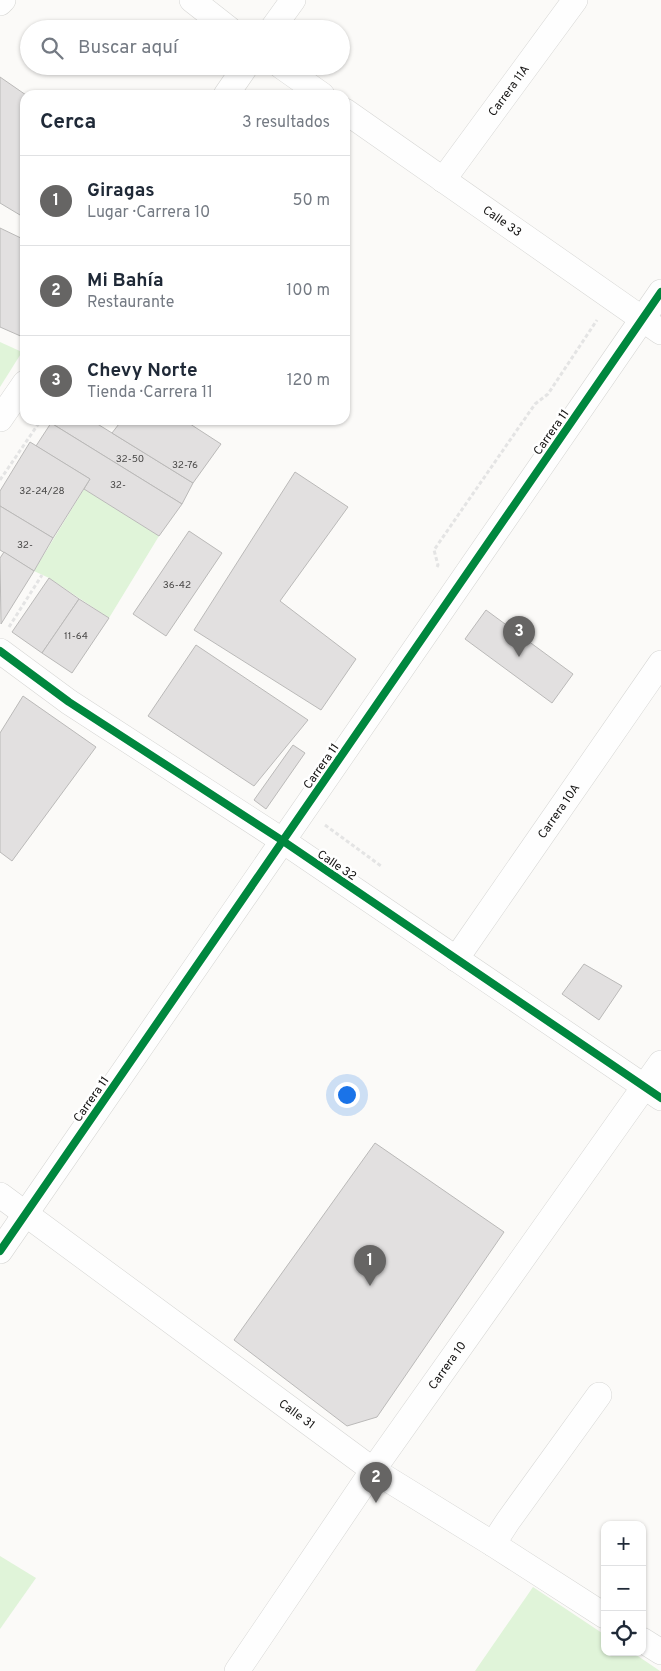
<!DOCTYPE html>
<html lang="es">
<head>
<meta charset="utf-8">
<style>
  :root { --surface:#fff; --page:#f2f2f3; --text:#1f2937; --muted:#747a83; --line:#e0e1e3; --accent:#666564 }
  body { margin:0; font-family:Overpass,sans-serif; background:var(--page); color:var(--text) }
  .controls { position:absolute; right:15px; bottom:15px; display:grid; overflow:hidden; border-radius:10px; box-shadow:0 1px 4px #0004 }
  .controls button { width:45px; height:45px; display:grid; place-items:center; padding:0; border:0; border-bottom:1px solid var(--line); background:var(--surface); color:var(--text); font:25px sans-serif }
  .you { position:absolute; left:346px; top:1094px; width:18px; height:18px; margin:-12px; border:4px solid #fff; border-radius:50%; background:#1a73e8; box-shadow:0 0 0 8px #1a73e833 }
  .badge { display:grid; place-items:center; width:32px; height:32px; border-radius:50%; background:var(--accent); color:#fff; font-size:16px; font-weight:700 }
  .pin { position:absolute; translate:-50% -41px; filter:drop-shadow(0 1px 2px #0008) }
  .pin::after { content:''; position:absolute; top:26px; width:18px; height:15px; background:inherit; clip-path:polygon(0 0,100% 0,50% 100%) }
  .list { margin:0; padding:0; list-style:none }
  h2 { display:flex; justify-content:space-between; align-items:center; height:65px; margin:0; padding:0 20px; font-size:21px }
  h2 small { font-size:16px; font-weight:400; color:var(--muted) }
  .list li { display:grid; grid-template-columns:32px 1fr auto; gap:15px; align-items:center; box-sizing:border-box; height:90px; padding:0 20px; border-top:1px solid var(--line) }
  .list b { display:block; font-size:19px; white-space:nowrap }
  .list p { margin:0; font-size:16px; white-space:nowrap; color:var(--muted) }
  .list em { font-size:16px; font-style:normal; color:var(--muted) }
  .icon { flex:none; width:28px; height:28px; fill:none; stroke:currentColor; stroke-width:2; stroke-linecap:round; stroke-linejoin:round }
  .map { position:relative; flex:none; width:661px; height:1671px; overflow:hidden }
  .search { position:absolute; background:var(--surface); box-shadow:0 1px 4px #0004; left:20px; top:20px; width:330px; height:55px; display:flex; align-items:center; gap:12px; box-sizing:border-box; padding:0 18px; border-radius:28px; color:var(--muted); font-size:19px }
  .panel { position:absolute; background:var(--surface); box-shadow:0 1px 4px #0004; left:20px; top:90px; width:330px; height:335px; border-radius:15px }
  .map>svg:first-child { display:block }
  .green { fill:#e0f4d9 }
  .building { fill:#e2e0e0; stroke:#bab9b8 }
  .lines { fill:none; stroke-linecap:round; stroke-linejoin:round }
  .street-casing { stroke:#d6d6d4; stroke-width:26 }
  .path { stroke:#e4e4e4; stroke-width:3; stroke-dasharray:4 2.5; stroke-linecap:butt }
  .street { stroke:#fefefe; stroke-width:25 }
  .cycleway-casing { stroke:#fff; stroke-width:11 }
  .cycleway { stroke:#00873e; stroke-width:8 }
  .labels { text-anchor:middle; stroke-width:5; stroke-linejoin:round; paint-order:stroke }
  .number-label { font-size:10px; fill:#494847 }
  .street-label { font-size:12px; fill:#161514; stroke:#fff }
</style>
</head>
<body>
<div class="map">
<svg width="661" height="1671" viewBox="0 0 661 1671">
  <rect width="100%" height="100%" fill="#fbfaf8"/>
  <g class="green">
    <path d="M0,342L22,352L0,387Z"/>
    <path d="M84,489L159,536L109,618L49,578L34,571Z"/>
    <path d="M0,1556L36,1578L0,1629Z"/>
    <path d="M533,1587L605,1635V1652H632L660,1671H475Z"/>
  </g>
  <g class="building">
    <path d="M0,77L26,95H25V218L0,203Z"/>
    <path d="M0,228L25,240V338L0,327Z"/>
    <path d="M54,420H91L193,483L182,504L51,423Z"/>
    <path d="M122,420H184L221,444L193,483L112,433Z"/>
    <path d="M51,423L182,504L159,536L84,489L90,479L36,446Z"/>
    <path d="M30,442L90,479L53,538L0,506V491Z"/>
    <path d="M295,472L348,507L280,601L356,659L321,710L194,630Z"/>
    <path d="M0,506L53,538L34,571L0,550Z"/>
    <path d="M189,531L222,553L166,636L133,614Z"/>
    <path d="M4,552L34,571L1,624L0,558Z"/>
    <path d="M49,578L79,599L42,653L12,632Z"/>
    <path d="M79,599L109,618L72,673L42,653Z"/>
    <path d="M486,610L573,674L552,703L465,639Z"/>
    <path d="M196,645L308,720L254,786L148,716Z"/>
    <path d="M23,696L96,747L12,861L0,852V733Z"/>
    <path d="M293,745L305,753L266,809L254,800Z"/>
    <path d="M584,964L622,986L599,1020L562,994Z"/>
    <path d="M375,1143L504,1232L377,1417L347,1426L234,1340Z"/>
  </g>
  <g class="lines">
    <g class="street-casing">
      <g id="street">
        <path d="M192,0L229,29"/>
        <path d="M0,3L3,0"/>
        <path d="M272,29L293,0"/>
        <path d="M281,66L322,95"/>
        <path d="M226,95L246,66"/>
        <path id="s1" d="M345,111L661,332"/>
        <path id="s2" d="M443,180L575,0"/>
        <path d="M0,419L25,383"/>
        <path d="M0,651L69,702L283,841L661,1098"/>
        <path id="s3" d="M456,959L661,663"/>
        <path id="s4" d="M0,1195L373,1470L493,1544L605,1616"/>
        <path d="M0,1251L661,292"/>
        <path d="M493,1544L508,1521L599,1395"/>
        <path d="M642,1640L661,1652"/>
        <path id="s5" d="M237,1671L373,1470L661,1063"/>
      </g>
    </g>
    <g class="path">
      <path d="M0,480L41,420"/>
      <path d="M437,567L438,565L434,550L535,404L548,394L597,320"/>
      <path d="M9,627L42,575"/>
      <path d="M325,825L381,866"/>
    </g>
    <use href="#street" class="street"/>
    <g class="cycleway-casing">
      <g id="cycleway">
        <path d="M0,651L69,702L283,841L661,1098"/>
        <path d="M0,1251L661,292"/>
      </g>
    </g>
    <use href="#cycleway" class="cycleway"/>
  </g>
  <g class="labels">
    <g class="number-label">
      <text x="130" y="462">32-50</text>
      <text x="185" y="468">32-76</text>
      <text x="118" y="488">32-</text>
      <text x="42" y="494">32-24/28</text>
      <text x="25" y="548">32-</text>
      <text x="177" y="588">36-42</text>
      <text x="76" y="639">11-64</text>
    </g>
    <g class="street-label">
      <text dy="4" stroke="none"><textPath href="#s2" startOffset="111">Carrera 11A</textPath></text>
      <text dy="4" stroke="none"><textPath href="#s1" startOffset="192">Calle 33</textPath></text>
      <text transform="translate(551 432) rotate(-55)" y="4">Carrera 11</text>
      <text transform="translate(321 766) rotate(-55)" y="4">Carrera 11</text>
      <text dy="4" stroke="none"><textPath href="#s3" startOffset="180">Carrera 10A</textPath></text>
      <text transform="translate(337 865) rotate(34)" y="4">Calle 32</text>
      <text transform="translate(91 1099) rotate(-55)" y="4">Carrera 11</text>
      <text dy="4" stroke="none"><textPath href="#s5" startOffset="371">Carrera 10</textPath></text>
      <text dy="4" stroke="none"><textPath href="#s4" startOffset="369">Calle 31</textPath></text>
    </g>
  </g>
</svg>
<div class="controls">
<button>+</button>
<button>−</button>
<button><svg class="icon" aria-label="locate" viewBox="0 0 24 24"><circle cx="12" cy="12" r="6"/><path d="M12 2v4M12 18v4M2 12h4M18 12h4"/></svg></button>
</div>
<div class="you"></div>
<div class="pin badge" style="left:370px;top:1286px">1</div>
<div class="pin badge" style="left:376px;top:1503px">2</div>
<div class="pin badge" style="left:519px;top:657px">3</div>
<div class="search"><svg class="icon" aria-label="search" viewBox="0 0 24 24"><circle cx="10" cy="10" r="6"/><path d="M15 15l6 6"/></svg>Buscar aquí</div>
<section class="panel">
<h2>Cerca<small>3 resultados</small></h2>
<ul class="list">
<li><span class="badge">1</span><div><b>Giragas</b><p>Lugar · Carrera 10</p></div><em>50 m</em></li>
<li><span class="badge">2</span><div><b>Mi Bahía</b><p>Restaurante</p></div><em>100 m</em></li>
<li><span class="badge">3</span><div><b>Chevy Norte</b><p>Tienda · Carrera 11</p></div><em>120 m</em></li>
</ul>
</section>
</div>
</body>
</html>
